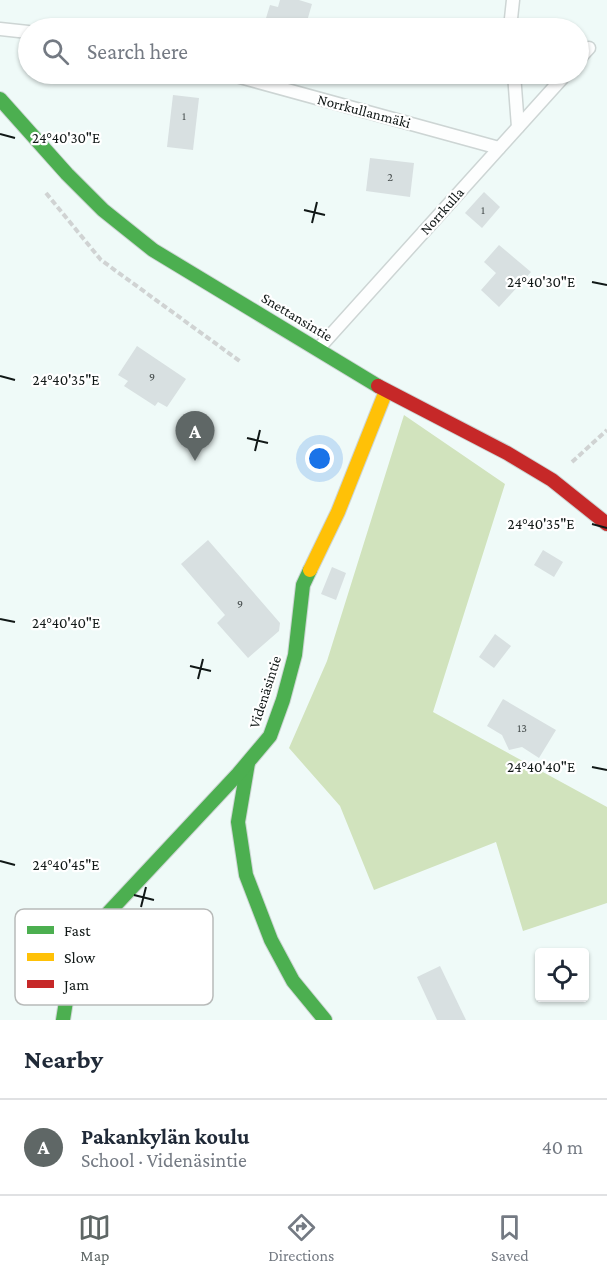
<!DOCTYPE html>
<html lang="en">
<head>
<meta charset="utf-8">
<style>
  :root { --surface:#fff; --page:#f6f6f7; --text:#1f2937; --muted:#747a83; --line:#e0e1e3; --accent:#5f6766 }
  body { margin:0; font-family:"Crimson Pro",serif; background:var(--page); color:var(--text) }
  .controls { position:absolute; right:18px; bottom:18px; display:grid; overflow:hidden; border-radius:6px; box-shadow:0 2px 4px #0004 }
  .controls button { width:54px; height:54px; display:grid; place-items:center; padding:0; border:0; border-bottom:2px solid var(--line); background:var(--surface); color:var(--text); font:30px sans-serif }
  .you { position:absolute; left:320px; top:459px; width:21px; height:21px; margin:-15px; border:4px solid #fff; border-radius:50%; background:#1a73e8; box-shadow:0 0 0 9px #1a73e833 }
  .badge { display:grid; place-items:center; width:39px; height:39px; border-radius:50%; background:var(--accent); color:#fff; font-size:20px; font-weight:700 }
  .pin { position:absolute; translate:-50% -50px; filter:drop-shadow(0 2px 3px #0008) }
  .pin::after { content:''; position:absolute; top:32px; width:21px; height:18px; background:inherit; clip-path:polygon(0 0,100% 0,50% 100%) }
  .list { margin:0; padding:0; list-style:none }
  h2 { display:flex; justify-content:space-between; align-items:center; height:78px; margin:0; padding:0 24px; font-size:26px }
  h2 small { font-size:20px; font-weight:400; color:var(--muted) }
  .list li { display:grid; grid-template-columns:39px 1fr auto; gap:18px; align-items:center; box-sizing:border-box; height:96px; padding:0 24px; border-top:2px solid var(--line) }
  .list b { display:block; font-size:22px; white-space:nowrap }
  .list p { margin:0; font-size:20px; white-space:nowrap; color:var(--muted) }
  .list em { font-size:20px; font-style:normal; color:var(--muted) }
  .icon { flex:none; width:33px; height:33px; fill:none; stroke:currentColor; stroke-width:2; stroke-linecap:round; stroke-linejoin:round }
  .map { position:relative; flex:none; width:607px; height:1020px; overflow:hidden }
  .search { position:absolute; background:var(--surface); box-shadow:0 2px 4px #0004; left:18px; right:18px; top:18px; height:66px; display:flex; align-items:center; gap:15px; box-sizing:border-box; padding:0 21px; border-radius:33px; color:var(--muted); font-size:22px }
  .sheet { height:174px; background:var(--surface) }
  nav { display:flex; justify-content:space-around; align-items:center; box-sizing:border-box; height:84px; border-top:2px solid var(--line); background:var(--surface); font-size:16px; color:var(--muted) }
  nav a { display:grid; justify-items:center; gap:3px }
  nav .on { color:var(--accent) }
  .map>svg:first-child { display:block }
  .green { fill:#d1e3bd }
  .building { fill:#d8e0e1 }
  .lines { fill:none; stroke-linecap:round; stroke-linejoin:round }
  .lane-casing { stroke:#cdd5d4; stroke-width:15 }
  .fast-casing { stroke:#cdd5d4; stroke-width:16 }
  .slow-casing { stroke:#cdd5d4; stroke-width:16 }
  .jam-casing { stroke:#cdd5d4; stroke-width:16 }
  .path { stroke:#d0d3d3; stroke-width:4; stroke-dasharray:6 3; stroke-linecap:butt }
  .lane { stroke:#fdfefe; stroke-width:12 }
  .fast { stroke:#4caf50; stroke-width:14 }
  .slow { stroke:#ffc107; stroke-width:14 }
  .jam { stroke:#c62828; stroke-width:14 }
  .ticks { fill:none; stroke:#111817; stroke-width:2 }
  .labels { text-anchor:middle; stroke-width:4.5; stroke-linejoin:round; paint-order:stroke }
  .number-label { font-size:12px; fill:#454c4c }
  .street-label { font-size:15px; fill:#111817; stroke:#fff }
  .key { fill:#fff; stroke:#b8bab9; stroke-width:1.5 }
  .key-label { font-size:16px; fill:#111817 }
  .ticks-label { font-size:15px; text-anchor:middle; fill:#111817; stroke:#fff; stroke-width:4.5; stroke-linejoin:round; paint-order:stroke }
</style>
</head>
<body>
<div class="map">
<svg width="607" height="1020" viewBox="0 0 607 1020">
  <rect width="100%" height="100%" fill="#effaf8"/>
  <path class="green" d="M404,415L505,484L433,712L607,807V903L523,931L496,842L374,890L340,806L289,748L327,661Z"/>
  <g class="building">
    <path d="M280,0H299L312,4L305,28H263L270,5L278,7Z"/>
    <path d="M173,95L199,98L193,150L167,147Z"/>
    <path d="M370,158L414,163L410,197L366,191Z"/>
    <path d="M484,192L500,207L482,228L465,213Z"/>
    <path d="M499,245L531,272L499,307L481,290L496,273L484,262Z"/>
    <path d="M137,346L186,379L167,407L158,402L155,406L124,386L128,381L118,375Z"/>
    <path d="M208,540L280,623L279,631L248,658L217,623L225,615L181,564Z"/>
    <path d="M543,550L563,562L554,577L534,565Z"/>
    <path d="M332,567L346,573L336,600L321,594Z"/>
    <path d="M495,634L511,646L494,668L479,657Z"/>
    <path d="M503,699L556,730L539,758L522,747L509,750L502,735L487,726Z"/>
    <path d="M440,966L466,1020H437L417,977Z"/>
  </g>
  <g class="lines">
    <g class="lane-casing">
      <g id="lane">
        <path d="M510,28L513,0"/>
        <path d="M0,29L28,32"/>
        <path d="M578,60L589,48"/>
        <path d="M229,74L499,148"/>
        <path d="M514,74L518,127"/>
        <path d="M319,348L566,74"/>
      </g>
    </g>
    <g class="fast-casing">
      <g id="fast">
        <path d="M0,99L67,174L103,210L153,250L378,386"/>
        <path d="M248,763L238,822L246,875L271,940L293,981L325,1020"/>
        <path d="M63,1020L67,995L78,959L88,940L109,912L238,774L270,736L283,700L295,655L303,585L310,570"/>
      </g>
    </g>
    <g class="slow-casing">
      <path id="slow" d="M310,570L338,512L386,391"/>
    </g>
    <g class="jam-casing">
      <path id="jam" d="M378,386L507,453L552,480L607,524"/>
    </g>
    <g class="path">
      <path d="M46,193L101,260L241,362"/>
      <path d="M572,462L607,430"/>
    </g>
    <use href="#lane" class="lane"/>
    <use href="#fast" class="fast"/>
    <use href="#slow" class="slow"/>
    <use href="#jam" class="jam"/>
  </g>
  <path class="ticks" d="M0,134L15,138M304,210L325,215M312,223L317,202M592,282L607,285M0,376L15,380M247,438L268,443M255,451L260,430M592,524L607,528M0,619L15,622M190,666L211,671M198,679L203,659M592,767L607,770M0,861L15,865M134,895L154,900M141,907L146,887"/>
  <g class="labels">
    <g class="number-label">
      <text x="184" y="120">1</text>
      <text x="390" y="181">2</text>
      <text x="483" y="214">1</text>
      <text x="152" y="381">9</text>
      <text x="240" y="608">9</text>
      <text x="522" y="732">13</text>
    </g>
    <g class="street-label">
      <text transform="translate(364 111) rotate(15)" y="5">Norrkullanmäki</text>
      <text transform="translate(442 211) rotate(-48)" y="5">Norrkulla</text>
      <text transform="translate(297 317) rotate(31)" y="5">Snettansintie</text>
      <text transform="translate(265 692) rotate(-72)" y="5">Videnäsintie</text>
    </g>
  </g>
  <rect x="15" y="909" width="198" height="96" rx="9" class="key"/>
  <rect x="27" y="926" width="27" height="8" fill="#4caf50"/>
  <rect x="27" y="953" width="27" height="8" fill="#ffc107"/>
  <rect x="27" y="980" width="27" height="8" fill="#c62828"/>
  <g class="key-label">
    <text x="64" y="936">Fast</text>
    <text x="64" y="963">Slow</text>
    <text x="64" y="990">Jam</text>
  </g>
  <g class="ticks-label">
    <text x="66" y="143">24°40'30"E</text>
    <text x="541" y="287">24°40'30"E</text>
    <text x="66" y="385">24°40'35"E</text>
    <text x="541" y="529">24°40'35"E</text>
    <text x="66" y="628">24°40'40"E</text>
    <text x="541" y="772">24°40'40"E</text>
    <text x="66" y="870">24°40'45"E</text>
  </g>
</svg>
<div class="controls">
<button><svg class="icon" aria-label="locate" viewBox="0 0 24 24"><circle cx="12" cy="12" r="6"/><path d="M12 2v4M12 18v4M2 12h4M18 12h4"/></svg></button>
</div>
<div class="you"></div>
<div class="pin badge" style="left:195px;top:461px">A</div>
<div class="search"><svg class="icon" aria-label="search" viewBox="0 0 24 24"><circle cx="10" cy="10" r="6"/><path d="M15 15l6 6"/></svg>Search here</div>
</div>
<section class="sheet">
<h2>Nearby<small></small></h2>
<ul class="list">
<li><span class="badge">A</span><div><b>Pakankylän koulu</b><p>School · Videnäsintie</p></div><em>40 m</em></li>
</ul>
</section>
<nav>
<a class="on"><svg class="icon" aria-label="map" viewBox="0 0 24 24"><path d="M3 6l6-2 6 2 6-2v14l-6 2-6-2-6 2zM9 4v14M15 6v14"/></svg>Map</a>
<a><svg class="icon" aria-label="directions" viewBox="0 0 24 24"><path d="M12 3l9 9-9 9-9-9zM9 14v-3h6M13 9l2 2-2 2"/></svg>Directions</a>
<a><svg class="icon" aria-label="saved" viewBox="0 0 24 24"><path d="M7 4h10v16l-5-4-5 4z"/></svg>Saved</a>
</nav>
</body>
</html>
